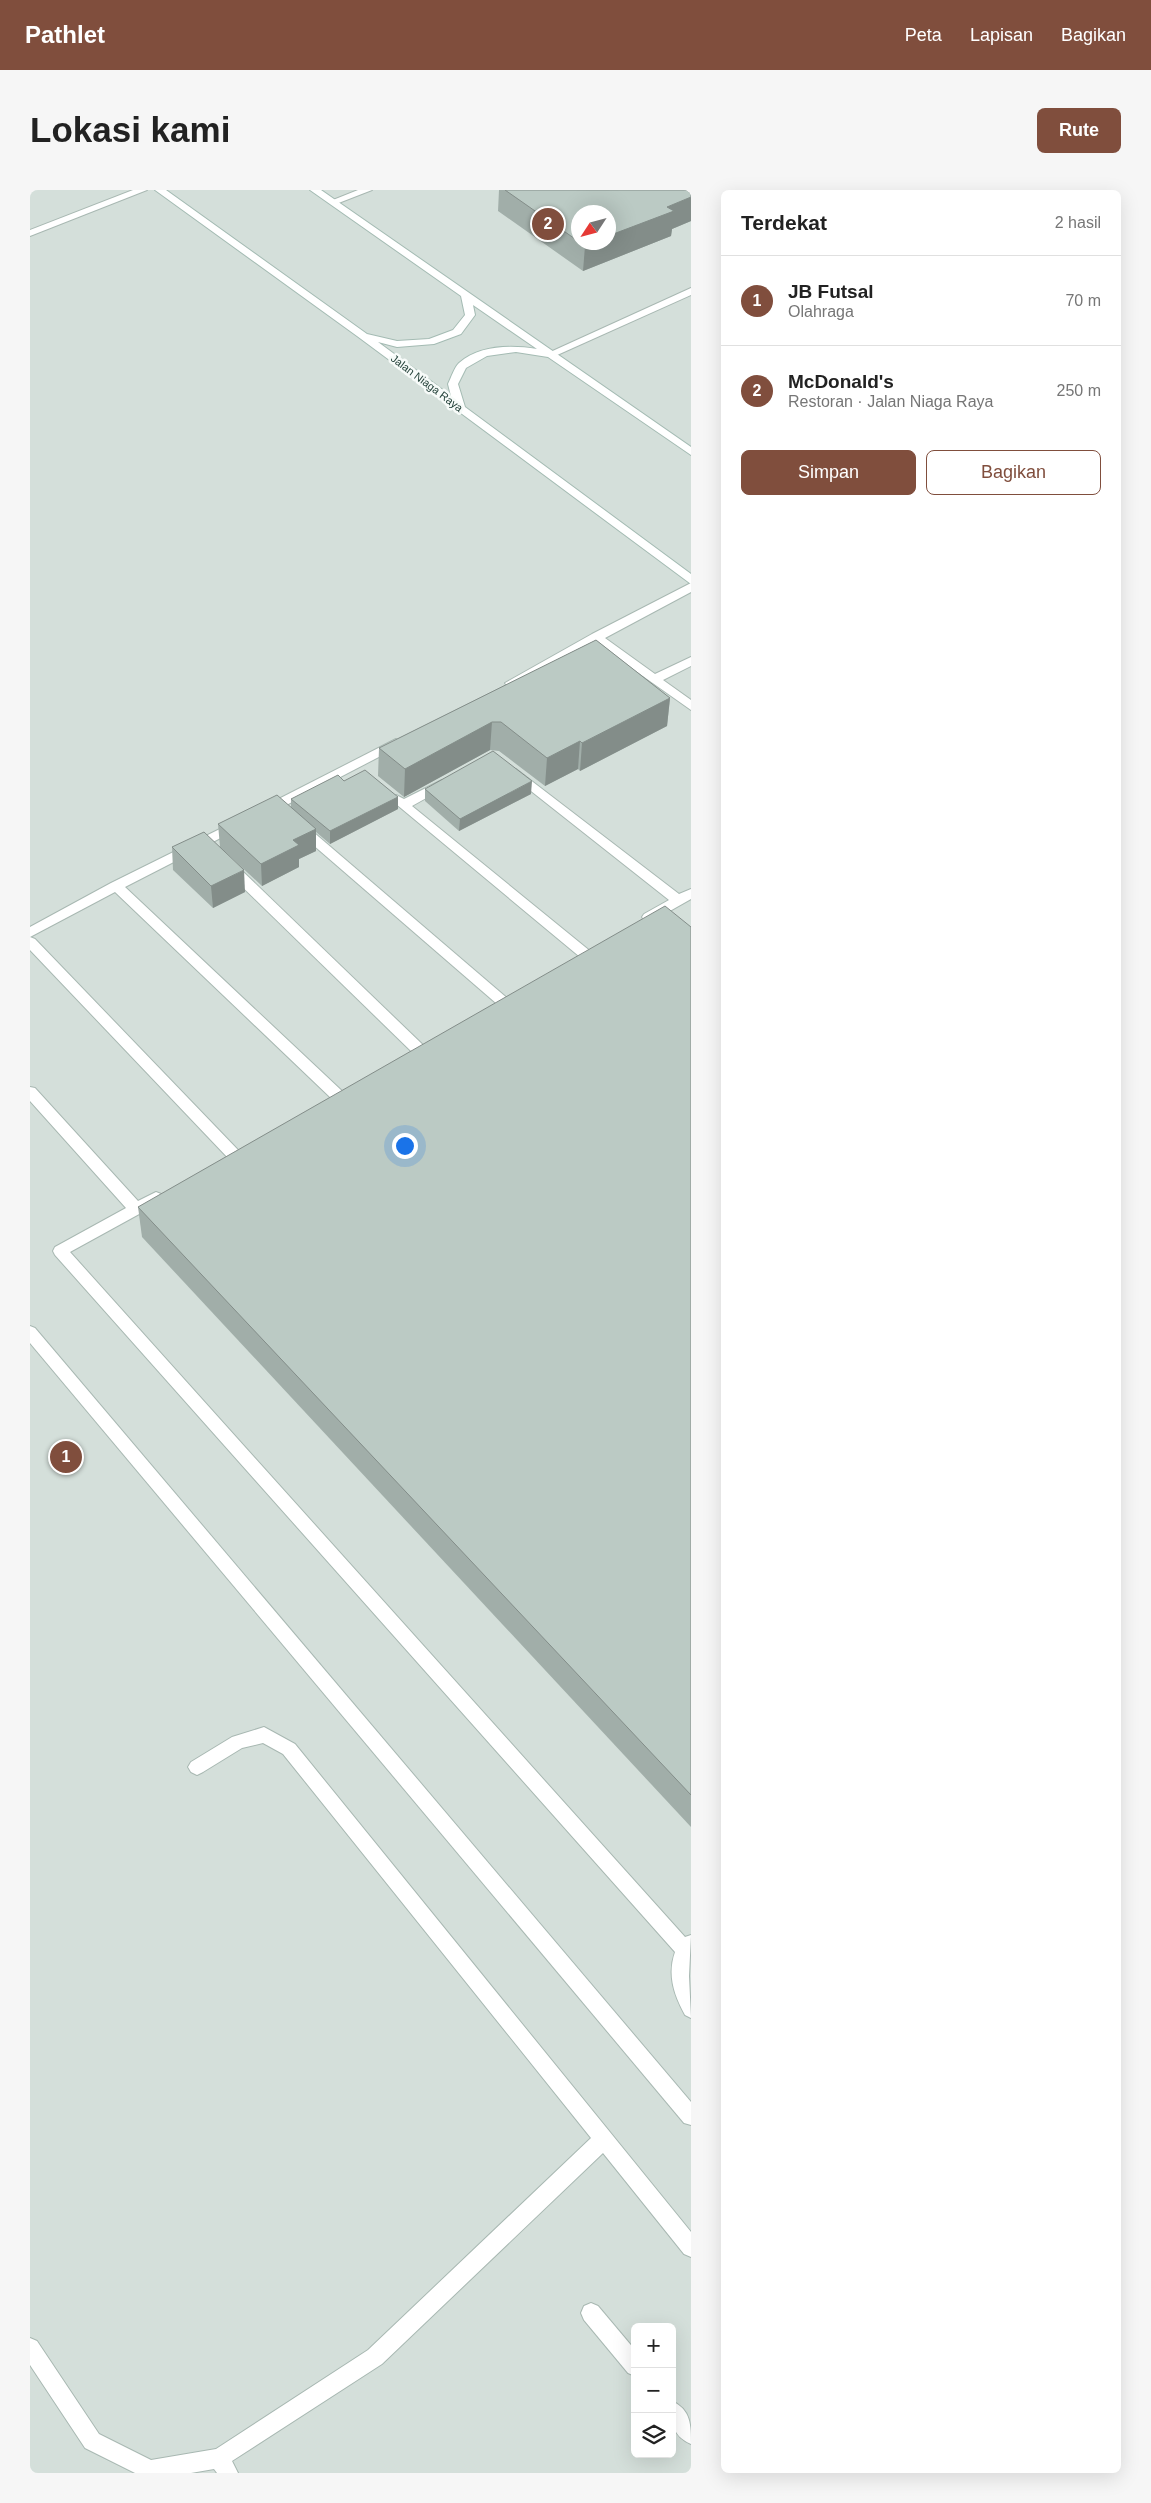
<!DOCTYPE html>
<html lang="id">
<head>
<meta charset="utf-8">
<style>
  :root { --surface:#fff; --page:#f6f6f6; --text:#222; --muted:#767676; --line:#e0e0e0; --accent:#804e3d }
  body { margin:0; font-family:Arial,sans-serif; background:var(--page); color:var(--text) }
  .controls { position:absolute; right:15px; bottom:15px; display:grid; overflow:hidden; border-radius:8px; box-shadow:0 5px 20px #0002 }
  .controls button { width:45px; height:45px; display:grid; place-items:center; padding:0; border:0; border-bottom:1px solid var(--line); background:var(--surface); color:var(--text); font:25px sans-serif }
  .compass { position:absolute; left:541px; top:15px; width:45px; height:45px; border-radius:50%; background:var(--surface); box-shadow:0 5px 20px #0002; rotate:234deg }
  .you { position:absolute; left:374px; top:955px; width:18px; height:18px; margin:-12px; border:4px solid #fff; border-radius:50%; background:#1a73e8; box-shadow:0 0 0 8px #1a73e833 }
  .badge { display:grid; place-items:center; width:32px; height:32px; border-radius:50%; background:var(--accent); color:#fff; font-size:16px; font-weight:700 }
  .pin { position:absolute; translate:-50% -50%; border:2px solid #fff; box-shadow:0 1px 5px #0006 }
  .list { margin:0; padding:0; list-style:none }
  h2 { display:flex; justify-content:space-between; align-items:center; height:65px; margin:0; padding:0 20px; font-size:21px }
  h2 small { font-size:16px; font-weight:400; color:var(--muted) }
  .list li { display:grid; grid-template-columns:32px 1fr auto; gap:15px; align-items:center; box-sizing:border-box; height:90px; padding:0 20px; border-top:1px solid var(--line) }
  .list b { display:block; font-size:19px; white-space:nowrap }
  .list p { margin:0; font-size:16px; white-space:nowrap; color:var(--muted) }
  .list em { font-size:16px; font-style:normal; color:var(--muted) }
  .actions { display:flex; gap:10px; padding:15px 20px }
  .actions a { flex:1; padding:11px 0; border:1px solid var(--accent); border-radius:8px; text-align:center; font-size:18px; color:var(--accent) }
  .actions .main { background:var(--accent); color:#fff }
  .icon { flex:none; width:28px; height:28px; fill:none; stroke:currentColor; stroke-width:2; stroke-linecap:round; stroke-linejoin:round }
  .map { position:relative; flex:none; width:661px; height:2283px; overflow:hidden; border-radius:8px }
  header { display:flex; align-items:center; gap:30px; box-sizing:border-box; height:70px; padding:0 25px; background:var(--accent); color:#fff }
  header strong { font-size:24px }
  nav { display:flex; gap:28px; margin-inline-start:auto; font-size:18px }
  .intro { display:flex; align-items:center; justify-content:space-between; box-sizing:border-box; height:120px; padding:0 30px }
  h1 { margin:0; font-size:35px }
  .button { padding:12px 22px; border-radius:8px; background:var(--accent); color:#fff; font-size:18px; font-weight:700 }
  main { display:flex; gap:30px; padding:0 30px }
  aside { flex:1; background:var(--surface); border-radius:8px; box-shadow:0 5px 20px #0002 }
  .map>svg:first-child { display:block }
  .built { fill:#d4dfda; fill-rule:evenodd }
  .lines { fill:none; stroke-linecap:round; stroke-linejoin:round }
  .service-casing { stroke:#a8b8b2; stroke-width:2 }
  .minor-casing { stroke:#a8b8b2; stroke-width:2 }
  .secondary-casing { stroke:#a4bbb3; stroke-width:2 }
  .service { fill:#fff; fill-rule:evenodd }
  .minor { fill:#fff; fill-rule:evenodd }
  .secondary { fill:#fff; fill-rule:evenodd }
  .wall { fill:#a1aea9; fill-rule:evenodd }
  .shaded-wall { fill:#838d89 }
  .building { fill:#bbcac4; stroke:#838d89 }
  .labels { text-anchor:middle; stroke-width:5; stroke-linejoin:round; paint-order:stroke }
  .far-street-label { font-size:11px; fill:#24423a; stroke:#f7fbf9 }
</style>
</head>
<body>
<header>
<strong>Pathlet</strong>
<nav><a>Peta</a><a>Lapisan</a><a>Bagikan</a></nav>
</header>
<div class="intro"><h1>Lokasi kami</h1><a class="button">Rute</a></div>
<main>
<div class="map">
<svg width="661" height="2283" viewBox="0 0 661 2283">
  <rect width="100%" height="100%" fill="#e6efeb"/>
  <path class="built" d="M0,0H661V2283H0ZM548,22H578V52H548ZM605,2137H642V2264H605Z"/>
  <g class="lines">
    <g class="service-casing">
      <g id="service">
        <path d="M328,0H342L306,14L298,12Z"/>
        <path d="M661,98V105L525,166L521,167L516,164Z"/>
        <path d="M661,393V402L575,448L625,484L661,467V476L633,490L661,510V520L566,453L485,496H477L475,493L562,444Z"/>
        <path d="M366,549L372,553L370,556L241,623H233L231,620L233,617Z"/>
        <path d="M486,579L649,704L661,699V709L624,730H614L612,727L614,724L639,710L482,586L480,583L482,580Z"/>
        <path d="M412,590L416,591L418,594L416,597L382,616L560,761L562,764L560,767H550L360,609L366,605L374,609Z"/>
        <path d="M208,630L214,634L212,637L95,697L312,901L314,905L312,909H302L85,702L0,747L5,749L209,961L211,965L209,969H199L0,760V737L81,693Z"/>
        <path d="M271,634L275,635L477,808L479,811L477,814H467L267,641L265,638L267,635Z"/>
        <path d="M200,673L205,674L393,855L395,859L393,863H383L195,680L194,677Z"/>
        <path d="M0,897L5,898L108,1011L126,1002L131,1004L133,1008L131,1012L40,1062L655,1747L661,1745L659,1786L661,1828L655,1825C644,1805 637,1785 645,1762L25,1065L23,1061L25,1057L96,1018L0,911Z"/>
        <path d="M0,1136L5,1138L661,1912V1935L654,1933L0,1153Z"/>
        <path d="M234,1537L265,1554L661,2042V2067L654,2064L573,1963L352,2174L202,2271L208,2283H187L184,2279L161,2283H105L55,2258L0,2175V2148L7,2151L69,2244L121,2270L186,2259L338,2160L561,1948L253,1564L233,1553L212,1558L173,1582L167,1585L161,1582L158,1577L161,1572L202,1547Z"/>
        <path d="M561,2113L568,2116L605,2160V2186L598,2183L554,2130L551,2123L554,2116Z"/>
        <path d="M642,2211C661,2220 661,2235 661,2254C640,2245 642,2230 642,2211Z"/>
      </g>
    </g>
    <g class="minor-casing">
      <path id="minor" d="M103,0H117L0,46V40Z"/>
    </g>
    <g class="secondary-casing">
      <path id="secondary" d="M125,0H136L337,144L367,151L399,149L423,140L435,125L431,106L280,0H291L661,257V265L518,167L486,162L457,166L436,178L428,194L435,217L661,384V394L327,146ZM443,115L507,159C481,155 450,155 429,173C424,178 421,188 418,194L421,206L348,152L367,157L404,154L431,144L445,125Z"/>
    </g>
    <use href="#service" class="service"/>
    <use href="#minor" class="minor"/>
    <use href="#secondary" class="secondary"/>
  </g>
  <g class="wall">
    <path d="M469,0H661V31L642,39L641,46L553,81L468,21ZM548,22L578,52H548Z"/>
    <path d="M566,450L640,508L637,536L550,581L548,579L515,596L469,561L460,560L374,607L348,586L349,558Z"/>
    <path d="M314,591L368,607V619L300,654L286,642V661L269,669V677L232,696L191,658L215,702L183,718L143,680L142,657H190L188,634L261,618V609Z"/>
    <path d="M395,599L501,604L429,641L395,611Z"/>
    <path d="M661,737V1637L112,1047L108,1017Z"/>
  </g>
  <g class="shaded-wall">
    <path d="M661,7V31L642,39L641,46L553,81L555,56L563,52H578V46L637,17Z"/>
    <path d="M640,508L637,536L550,581L552,553Z"/>
    <path d="M462,532L460,560L374,607L375,579Z"/>
    <path d="M550,551L548,579L515,596L517,568Z"/>
    <path d="M502,591L501,604L429,641L430,629Z"/>
    <path d="M368,607V619L300,654V641Z"/>
    <path d="M286,639V661L269,669V677L232,696L231,674L263,650Z"/>
    <path d="M214,680L215,702L183,718L181,696Z"/>
  </g>
  <g class="building">
    <path d="M475,0H661V7L637,17L644,21L578,46V22H548V51Z"/>
    <path d="M550,52H563L555,56Z"/>
    <path d="M566,450L640,508L552,553L550,551L517,568L471,532H462L375,579L349,558Z"/>
    <path d="M463,561L502,591L430,629L395,599Z"/>
    <path d="M335,580L368,607L300,641L261,609L308,585L314,591Z"/>
    <path d="M247,605L286,639L263,650L269,655L231,674L188,634Z"/>
    <path d="M174,642L214,680L181,696L142,657Z"/>
    <path d="M635,716L661,737V1605L108,1017Z"/>
  </g>
  <g class="labels">
    <g class="far-street-label">
      <text transform="translate(397 193) rotate(37)" y="4">Jalan Niaga Raya</text>
    </g>
  </g>
</svg>
<div class="controls">
<button>+</button>
<button>−</button>
<button><svg class="icon" aria-label="layers" viewBox="0 0 24 24"><path d="M12 4l9 5-9 5-9-5zM3 14l9 5 9-5"/></svg></button>
</div>
<svg class="compass" viewBox="-18 -18 36 36"><path d="M0-13l5 13h-10z" fill="#e53935"/><path d="M0 13l5-13h-10z" fill="#767676"/></svg>
<div class="you"></div>
<div class="pin badge" style="left:36px;top:1267px">1</div>
<div class="pin badge" style="left:518px;top:34px">2</div>
</div>
<aside>
<h2>Terdekat<small>2 hasil</small></h2>
<ul class="list">
<li><span class="badge">1</span><div><b>JB Futsal</b><p>Olahraga</p></div><em>70 m</em></li>
<li><span class="badge">2</span><div><b>McDonald's</b><p>Restoran · Jalan Niaga Raya</p></div><em>250 m</em></li>
</ul>
<div class="actions"><a class="main">Simpan</a><a>Bagikan</a></div>
</aside>
</main>
</body>
</html>
